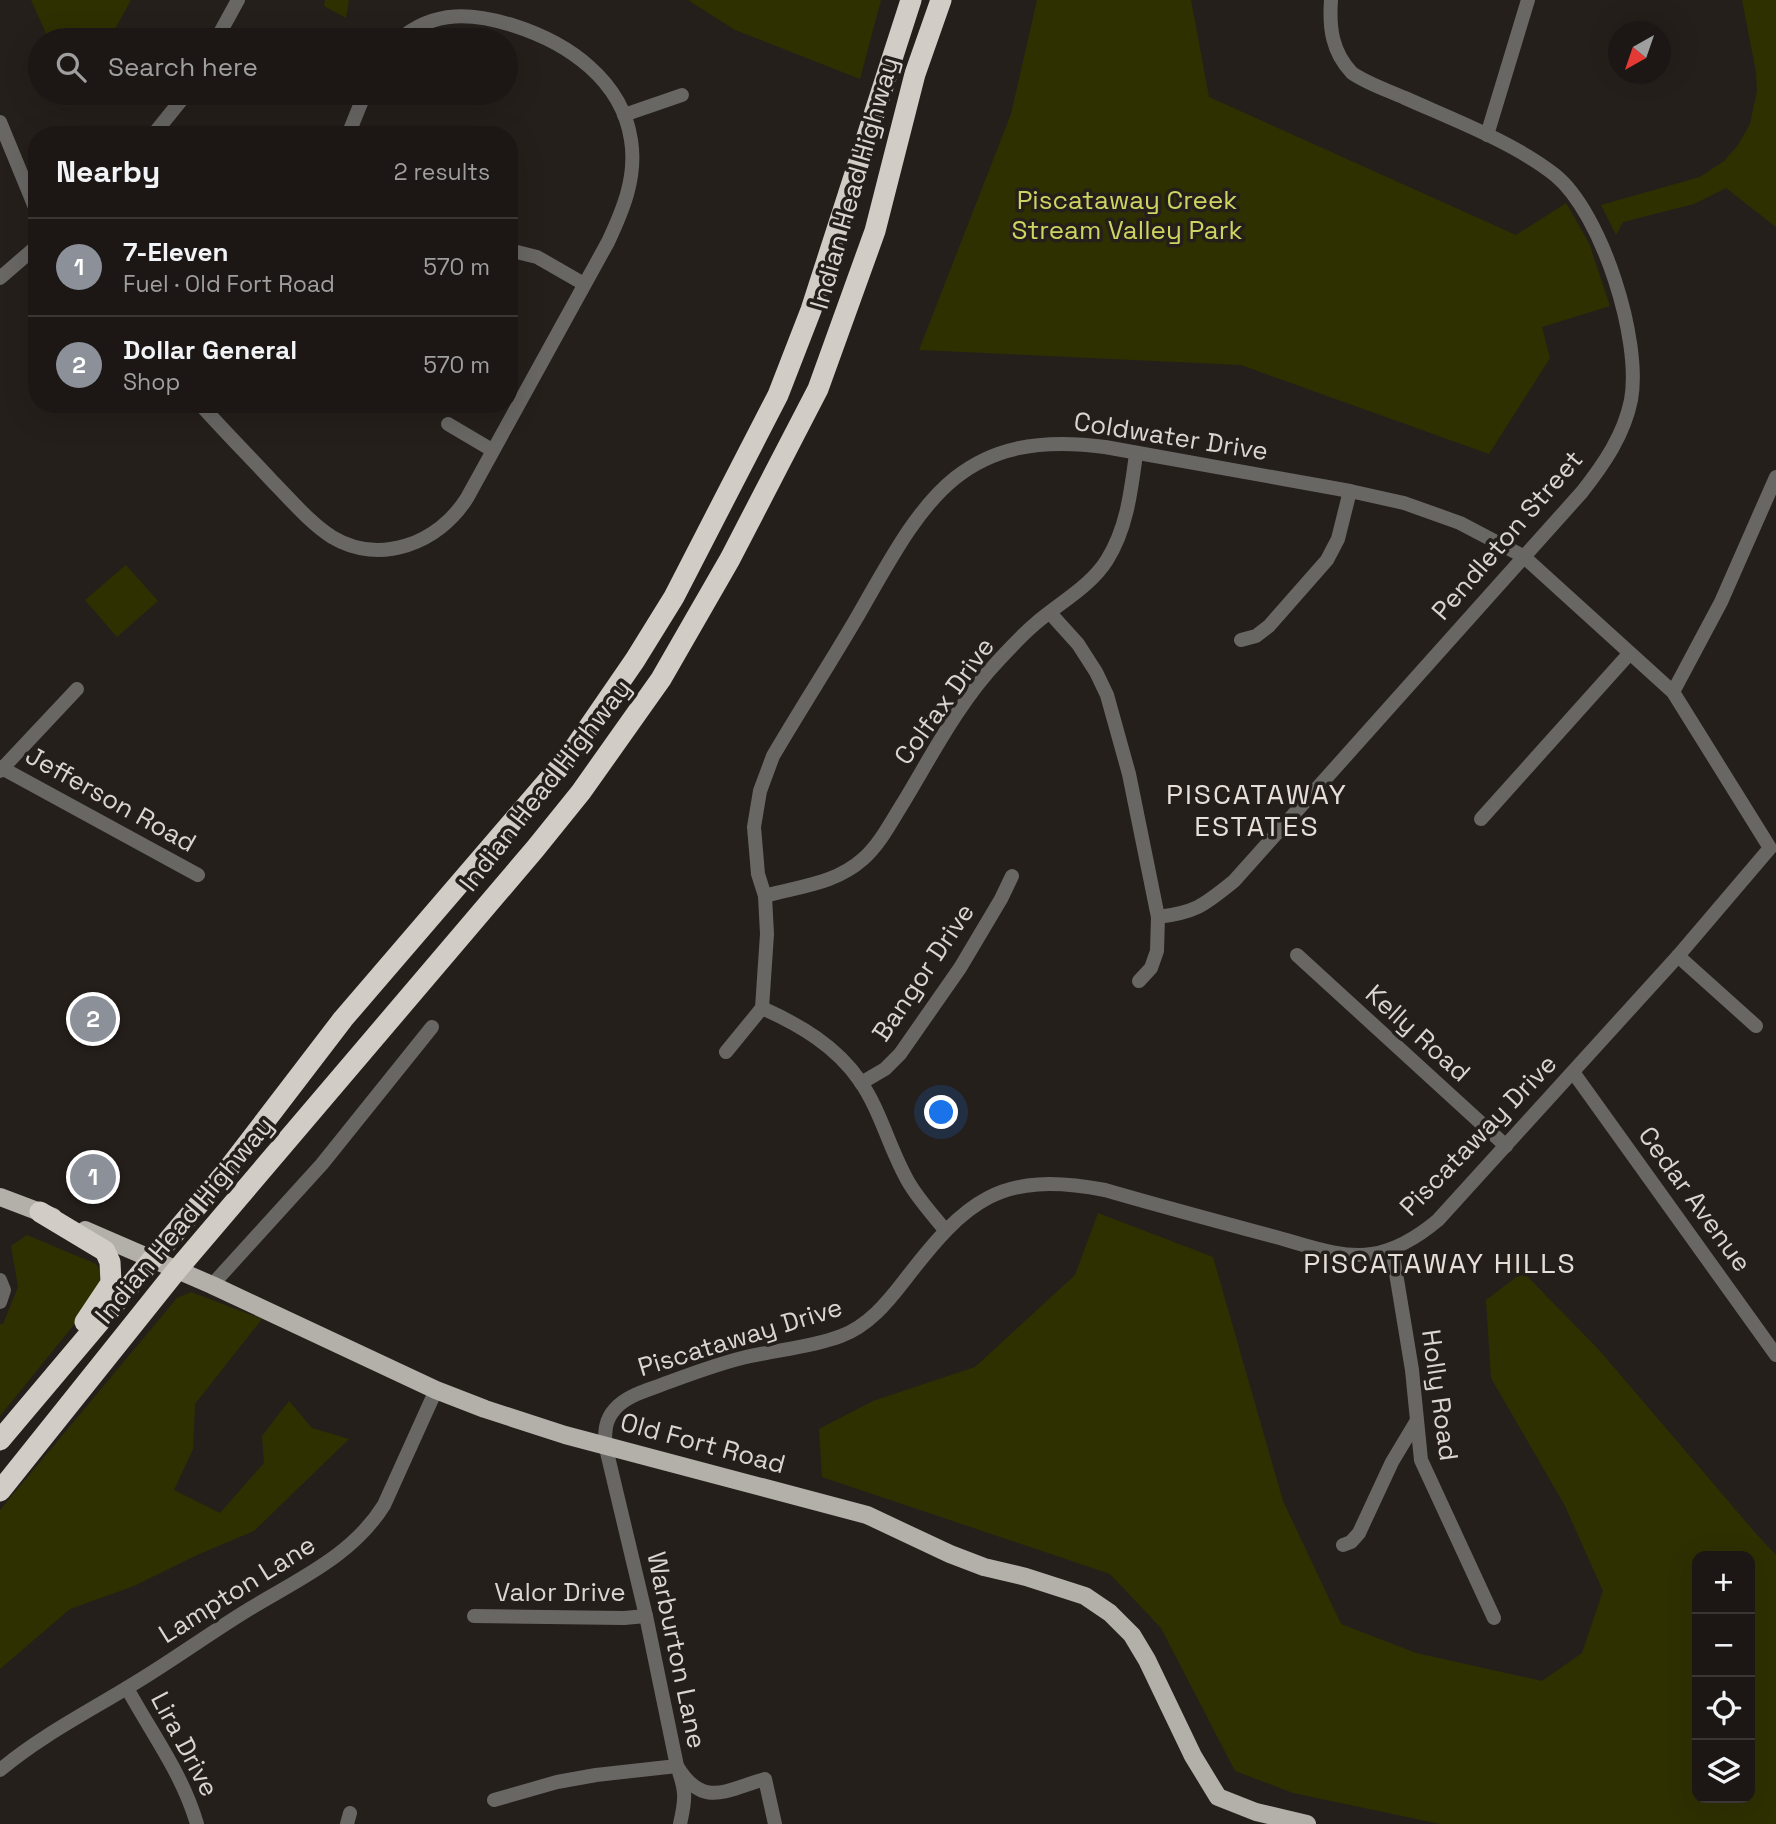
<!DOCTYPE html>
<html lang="en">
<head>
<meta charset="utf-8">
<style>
  :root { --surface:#1c1714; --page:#25201d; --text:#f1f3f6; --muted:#a09fa0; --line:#3a3634; --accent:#8c9099 }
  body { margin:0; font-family:"Space Grotesk",sans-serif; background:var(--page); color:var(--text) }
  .controls { position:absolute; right:21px; bottom:21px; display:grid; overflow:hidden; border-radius:14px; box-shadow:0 7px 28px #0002 }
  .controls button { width:63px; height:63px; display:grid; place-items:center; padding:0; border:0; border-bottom:2px solid var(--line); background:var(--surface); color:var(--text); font:35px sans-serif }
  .compass { position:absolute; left:1608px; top:21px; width:63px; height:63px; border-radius:50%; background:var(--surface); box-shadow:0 7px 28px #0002; rotate:220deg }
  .you { position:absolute; left:942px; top:1113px; width:24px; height:24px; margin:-18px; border:5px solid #fff; border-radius:50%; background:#1a73e8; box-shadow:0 0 0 10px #1a73e833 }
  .badge { display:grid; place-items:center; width:46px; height:46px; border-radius:50%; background:var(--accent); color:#fff; font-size:23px; font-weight:700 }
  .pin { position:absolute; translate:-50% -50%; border:4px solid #fff; box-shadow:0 2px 7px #0006 }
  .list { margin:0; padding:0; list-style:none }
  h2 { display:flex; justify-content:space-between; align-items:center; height:91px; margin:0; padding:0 28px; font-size:30px }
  h2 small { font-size:23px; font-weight:400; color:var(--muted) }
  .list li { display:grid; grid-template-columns:46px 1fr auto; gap:21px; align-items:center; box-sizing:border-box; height:98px; padding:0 28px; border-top:2px solid var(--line) }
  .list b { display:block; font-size:26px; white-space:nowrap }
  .list p { margin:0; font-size:23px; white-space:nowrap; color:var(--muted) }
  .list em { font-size:23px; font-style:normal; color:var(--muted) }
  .icon { flex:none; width:38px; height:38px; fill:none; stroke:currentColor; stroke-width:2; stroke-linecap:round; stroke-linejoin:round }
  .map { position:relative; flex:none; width:1776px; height:1824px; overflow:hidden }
  .search { position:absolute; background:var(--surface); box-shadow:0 7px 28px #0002; left:28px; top:28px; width:490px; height:77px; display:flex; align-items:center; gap:18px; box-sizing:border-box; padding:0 24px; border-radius:38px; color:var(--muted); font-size:26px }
  .panel { position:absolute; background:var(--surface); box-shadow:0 7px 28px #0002; left:28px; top:126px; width:490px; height:287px; border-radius:28px }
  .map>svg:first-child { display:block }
  .green { fill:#2f3000; fill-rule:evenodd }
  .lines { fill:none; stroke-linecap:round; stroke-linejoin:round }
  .minor { stroke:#696764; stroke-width:14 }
  .major { stroke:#b3afa9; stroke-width:18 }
  .highway { stroke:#d1ccc5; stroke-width:21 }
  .labels { text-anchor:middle; stroke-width:7; stroke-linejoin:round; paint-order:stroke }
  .street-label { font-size:26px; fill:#d9d5d2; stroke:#251f1b }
  .park-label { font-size:26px; fill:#ced461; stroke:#251f1b }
  .neighbourhood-label { font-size:28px; letter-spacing:2px; fill:#e6ded9; stroke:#251f1b }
</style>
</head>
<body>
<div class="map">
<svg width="1776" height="1824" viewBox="0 0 1776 1824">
  <rect width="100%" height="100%" fill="#251f1b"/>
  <g class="green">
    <path d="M31,0H131L115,29L95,40H49Z"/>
    <path d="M325,0H349L346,18L324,6Z"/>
    <path d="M688,0H881L860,79L735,30Z"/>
    <path d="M1037,0H1191L1209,97L1516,235L1566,203L1589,243L1610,306L1542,327L1550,358L1489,454L1241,365L919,350L1011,114Z"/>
    <path d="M1742,0H1776V227L1726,188L1694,204L1623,222L1616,235L1601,205L1700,177L1724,161L1738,145L1750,124L1757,91L1756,72Z"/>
    <path d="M126,565L158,601L117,637L85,600Z"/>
    <path d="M1098,1213L1213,1257L1283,1501L1341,1624L1416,1653L1542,1681L1582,1653L1603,1591L1565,1506L1491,1378L1486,1300L1523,1272L1600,1351L1758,1536L1776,1555V1824H1440L1293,1793L1235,1771L1161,1628L1110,1574L822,1477L819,1429L873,1401L975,1367L1075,1275ZM1697,1556H1750V1798H1697Z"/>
    <path d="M27,1235L96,1264L101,1273L99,1285L76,1322L0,1416V1324H3L18,1287L11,1246Z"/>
    <path d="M191,1292L262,1319L195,1404L193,1449L174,1490L220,1513L264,1463L262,1436L289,1401L312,1428L349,1439L254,1531L197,1555L134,1586L70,1609L0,1669V1510L177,1298Z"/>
  </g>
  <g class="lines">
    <g class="minor">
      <path d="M216,40L238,0"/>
      <path d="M624,115L682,95"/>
      <path d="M0,122L37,212"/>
      <path d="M153,135L187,93"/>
      <path d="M348,135L365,93"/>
      <path d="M1487,135L1528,0"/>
      <path d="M509,250L537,257L584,284"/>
      <path d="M0,278L37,246"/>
      <path d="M200,404C224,431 249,456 273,482C292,501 310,523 332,537C380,566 439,543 467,498L608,242C623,210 637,177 631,140C622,80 568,43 515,26C474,13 434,9 399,40"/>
      <path d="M448,424L492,450"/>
      <path d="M1050,613L1078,644L1096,672L1107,695L1129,774L1158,917L1157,951L1151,968L1139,981"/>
      <path d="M1241,640L1256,636L1269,626L1327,560L1338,539L1350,491"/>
      <path d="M1673,692L1721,602L1776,477"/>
      <path d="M0,767L198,875"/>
      <path d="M0,771L77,689"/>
      <path d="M1481,819L1629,654"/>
      <path d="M765,896C800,886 835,884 863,859C880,844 891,822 903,803C932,755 959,702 998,661C1010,648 1022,635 1035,624C1059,603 1090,587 1107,560C1127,528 1131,491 1136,454"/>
      <path d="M1158,917C1197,912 1204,905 1234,881L1582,492C1604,464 1624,435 1631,400C1642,341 1602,213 1555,175C1515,143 1452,119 1405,98C1387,90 1368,84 1352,73C1332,52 1329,28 1331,0"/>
      <path d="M1297,955L1506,1146"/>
      <path d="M1678,956L1756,1026"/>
      <path d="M762,1008C800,1025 836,1046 860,1081C881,1111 890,1151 909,1183C919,1200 933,1215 945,1230"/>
      <path d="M726,1052L762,1008L767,934L765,896L758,874L754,827L760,791L773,756C800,710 829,665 856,619C921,506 956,427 1105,447L1350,491L1404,503L1460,523L1523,556L1673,692L1770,848L1678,956L1438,1220C1419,1236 1397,1250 1372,1254C1340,1259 1303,1244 1272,1236C1216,1221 1160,1206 1105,1190C1000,1170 966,1200 904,1281C887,1303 868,1326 841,1336C809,1348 775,1350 742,1358C714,1365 688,1375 661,1385C645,1391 626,1396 615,1409C605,1420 605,1431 605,1444L646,1616L677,1766C703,1809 726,1790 765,1779L775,1824"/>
      <path d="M1573,1072L1776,1355"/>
      <path d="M861,1083L885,1069L900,1054L960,968L1001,899L1012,876"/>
      <path d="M1392,1249L1412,1370L1421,1460L1494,1618"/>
      <path d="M0,1280L4,1290L0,1302"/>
      <path d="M212,1285L322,1164L432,1027"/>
      <path d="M1343,1545L1351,1542L1359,1533L1392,1462L1416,1422"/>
      <path d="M474,1616L624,1618L646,1616"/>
      <path d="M127,1688C152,1734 182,1773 197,1824"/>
      <path d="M0,1770C38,1738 82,1715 125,1689C168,1664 208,1634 251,1608C299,1579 353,1555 384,1505L436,1390"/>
      <path d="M494,1800L557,1782L596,1775L677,1766C686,1791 686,1798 680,1824"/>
      <path d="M347,1824L350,1813"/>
    </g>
    <g class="major">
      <path d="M0,1197L53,1217"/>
      <path d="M85,1230L212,1285L436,1390L485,1409L565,1435L867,1515L950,1554L984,1567L1026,1577L1085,1596L1110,1613L1132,1635L1147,1660L1193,1756L1218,1797L1256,1812L1307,1824"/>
    </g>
    <g class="highway">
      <path d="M40,1212L105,1251L110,1262L111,1283L85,1322"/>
      <path d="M0,1440L226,1172L343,1019L569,756L635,660L674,597L778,395L811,310L911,0"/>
      <path d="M0,1491L176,1271L535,849L581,792L661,679L730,559L818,389L875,231L915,74L941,0"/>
    </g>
  </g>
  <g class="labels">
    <g class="street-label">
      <text transform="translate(854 183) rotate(-74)" y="9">Indian Head Highway</text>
      <text transform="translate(1171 436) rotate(9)" y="9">Coldwater Drive</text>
      <text transform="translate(1507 535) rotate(-49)" y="9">Pendleton Street</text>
      <text transform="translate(944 701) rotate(-54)" y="9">Colfax Drive</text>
      <text transform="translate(545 785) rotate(-52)" y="9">Indian Head Highway</text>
      <text transform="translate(111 799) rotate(29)" y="9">Jefferson Road</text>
      <text transform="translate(923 972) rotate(-56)" y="9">Bangor Drive</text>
      <text transform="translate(1418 1033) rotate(42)" y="9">Kelly Road</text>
      <text transform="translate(1478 1135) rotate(-46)" y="9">Piscataway Drive</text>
      <text transform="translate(1695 1199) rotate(54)" y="9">Cedar Avenue</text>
      <text transform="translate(184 1220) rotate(-50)" y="9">Indian Head Highway</text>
      <text transform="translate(740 1337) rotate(-17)" y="9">Piscataway Drive</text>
      <text transform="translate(1440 1395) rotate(82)" y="9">Holly Road</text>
      <text transform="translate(703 1443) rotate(15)" y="9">Old Fort Road</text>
      <text transform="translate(237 1589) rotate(-32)" y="9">Lampton Lane</text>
      <text x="560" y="1601">Valor Drive</text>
      <text transform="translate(677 1650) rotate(78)" y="9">Warburton Lane</text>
      <text transform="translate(185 1744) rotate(62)" y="9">Lira Drive</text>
    </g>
    <g class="park-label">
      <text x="1127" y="209">Piscataway Creek<tspan x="1127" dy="30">Stream Valley Park</tspan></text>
    </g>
    <g class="neighbourhood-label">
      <text x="1257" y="804">PISCATAWAY<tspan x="1257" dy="32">ESTATES</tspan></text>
      <text x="1440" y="1273">PISCATAWAY HILLS</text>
    </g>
  </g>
</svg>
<div class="controls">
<button>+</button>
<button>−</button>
<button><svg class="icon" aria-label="locate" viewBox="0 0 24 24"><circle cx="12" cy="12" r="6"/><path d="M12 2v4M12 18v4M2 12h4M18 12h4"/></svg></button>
<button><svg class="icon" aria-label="layers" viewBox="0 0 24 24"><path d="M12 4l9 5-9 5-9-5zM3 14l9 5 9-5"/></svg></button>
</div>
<svg class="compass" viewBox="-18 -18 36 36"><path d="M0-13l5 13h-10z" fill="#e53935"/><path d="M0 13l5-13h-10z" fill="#a09fa0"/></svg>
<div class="you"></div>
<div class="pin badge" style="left:93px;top:1177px">1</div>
<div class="pin badge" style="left:93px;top:1019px">2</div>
<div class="search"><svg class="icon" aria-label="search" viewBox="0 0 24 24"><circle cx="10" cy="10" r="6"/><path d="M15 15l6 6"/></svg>Search here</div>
<section class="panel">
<h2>Nearby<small>2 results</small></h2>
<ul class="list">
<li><span class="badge">1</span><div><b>7-Eleven</b><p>Fuel · Old Fort Road</p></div><em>570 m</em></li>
<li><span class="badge">2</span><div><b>Dollar General</b><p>Shop</p></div><em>570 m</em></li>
</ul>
</section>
</div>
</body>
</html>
